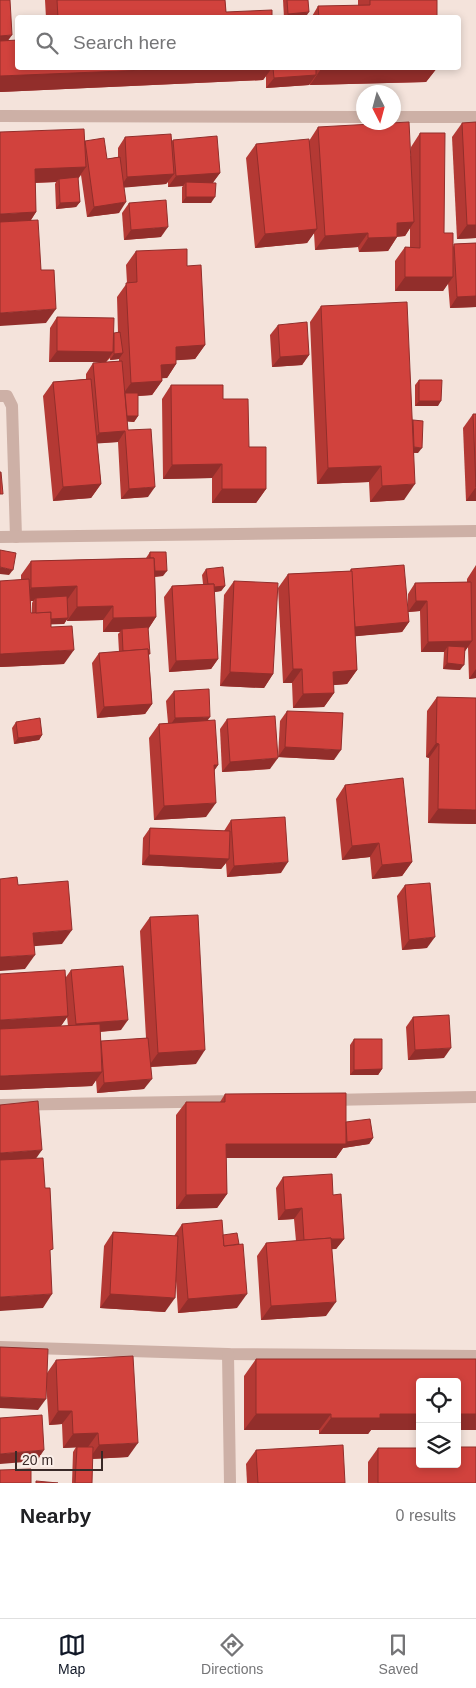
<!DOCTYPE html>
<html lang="en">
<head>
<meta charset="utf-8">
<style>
  :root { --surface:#fff; --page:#f2f2f2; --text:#202124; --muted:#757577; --line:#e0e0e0; --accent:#111827 }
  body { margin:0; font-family:Arial,sans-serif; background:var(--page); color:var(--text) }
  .controls { position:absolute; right:15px; bottom:15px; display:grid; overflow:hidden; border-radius:5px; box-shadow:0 2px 8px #0003 }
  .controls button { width:45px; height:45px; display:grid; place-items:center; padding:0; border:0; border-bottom:1px solid var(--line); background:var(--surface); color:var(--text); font:25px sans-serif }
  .compass { position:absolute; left:356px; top:85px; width:45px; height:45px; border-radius:50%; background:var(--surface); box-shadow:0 2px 8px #0003; rotate:174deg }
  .scale { position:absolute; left:15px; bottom:12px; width:88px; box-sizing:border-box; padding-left:5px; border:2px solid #392927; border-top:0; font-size:14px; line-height:18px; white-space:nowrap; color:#392927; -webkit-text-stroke:4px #fbeee8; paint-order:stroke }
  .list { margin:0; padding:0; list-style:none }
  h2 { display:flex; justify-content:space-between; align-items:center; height:65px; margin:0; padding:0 20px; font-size:21px }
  h2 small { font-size:16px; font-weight:400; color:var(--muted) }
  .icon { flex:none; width:28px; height:28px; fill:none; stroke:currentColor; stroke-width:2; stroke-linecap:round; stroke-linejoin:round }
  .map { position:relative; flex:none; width:476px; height:1483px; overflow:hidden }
  .search { position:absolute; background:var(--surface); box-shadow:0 2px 8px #0003; left:15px; right:15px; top:15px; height:55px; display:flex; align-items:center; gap:12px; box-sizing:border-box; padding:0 18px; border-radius:5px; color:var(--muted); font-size:19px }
  .sheet { height:135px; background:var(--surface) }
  nav { display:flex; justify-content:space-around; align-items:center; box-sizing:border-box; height:70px; border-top:1px solid var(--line); background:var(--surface); font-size:14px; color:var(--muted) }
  nav a { display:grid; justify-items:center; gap:2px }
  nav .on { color:var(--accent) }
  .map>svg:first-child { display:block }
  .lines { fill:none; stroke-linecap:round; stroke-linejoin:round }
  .service { stroke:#cdb0a6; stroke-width:12 }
  .minor { stroke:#cdb0a6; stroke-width:12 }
  .wall { fill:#b43934; fill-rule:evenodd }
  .shaded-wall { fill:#922e2b }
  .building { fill:#d1423d; stroke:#922e2b }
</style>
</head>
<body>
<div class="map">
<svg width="476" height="1483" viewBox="0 0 476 1483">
  <rect width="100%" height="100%" fill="#f4e3db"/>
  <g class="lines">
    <path class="service" d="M0,396H7L12,406L16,537"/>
    <g class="minor">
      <path d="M0,116L364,117"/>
      <path d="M394,117H476"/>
      <path d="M0,537L476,531"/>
      <path d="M330,1100L476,1097"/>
      <path d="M0,1105L237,1101"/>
      <path d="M0,1347L228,1354L476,1356"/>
      <path d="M228,1354L230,1483"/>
    </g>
  </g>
  <g class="wall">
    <path d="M0,0L8,41L18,68H437L426,82L310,85V84L309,85L266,88V76L263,80L0,92Z"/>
    <path d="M45,0H225L226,12L272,18H46Z"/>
    <path d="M283,0H308L305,18H284Z"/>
    <path d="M358,0H437V18H311L318,6H358Z"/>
    <path d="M476,122V238L457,239L452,137L462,123Z"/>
    <path d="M318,127L411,156V147L420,133L444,233L453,247L454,244L476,243V307L450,308L448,283L443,291H395V261L405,247H410V228L405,236L397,237L388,251L359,252L358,247L315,250L314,233L307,243L255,248L246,158L256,144L309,141Z"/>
    <path d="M0,132L85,141L107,159L118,157V148L125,137L171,142L173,140L220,173L213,182L211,203H182V187L183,186L168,187V182L166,184L124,187L119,213L87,217L81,175L78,179L80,202L76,207L56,209L55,184L56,182L35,183L36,212L31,220L41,270L46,323Z"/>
    <path d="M129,203L161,237L124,240L122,213Z"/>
    <path d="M136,251L187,266L205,345L195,359L176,360V364L167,378H162V381L152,395L138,396V416L134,422L127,421L128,430L148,497L121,499L118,442L97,443L101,484L91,498L53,501L43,396L53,382L86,379V374L93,363L105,362H49L50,328L57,317L114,333H118L117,297L127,283L126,265ZM110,358V360L119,359V361L106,362Z"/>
    <path d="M321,306L413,420L418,453H414L404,500L370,502L369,482L317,484L310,322Z"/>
    <path d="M278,325L309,355L302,365L272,367L270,335Z"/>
    <path d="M419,380L438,406H415V385Z"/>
    <path d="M171,385L223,399L249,447L266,489L256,503H212V478L163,479L162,399Z"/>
    <path d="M473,414H476V501H466L463,428Z"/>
    <path d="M150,552L163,576L155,577L156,617L148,629L149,655L152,704L145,714L97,718L92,663L99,653L119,652L118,634L120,632H103V620L67,621V619L64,624H51V627L64,664L0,667L21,580V575L31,561L146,558ZM31,601H33L32,603V613H31Z"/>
    <path d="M476,565V678L469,679L468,647L465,651L460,670L443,669L444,652H421L420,611L408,612V594L415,583L467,582V579Z"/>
    <path d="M206,569L225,586L221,591L214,592L218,659L211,669L169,672L164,597L172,586L203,584L202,575Z"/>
    <path d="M351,569L409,622L402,632L355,636L357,670L347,684L333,685L334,693L324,707L293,708L292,683H283L278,588L288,574L350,571Z"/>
    <path d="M234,581L273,674L264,688L220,686L224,595Z"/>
    <path d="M174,691L207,721L218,765L214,771L206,817L154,820L149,738L159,724L168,723L166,701Z"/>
    <path d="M437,697L476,824L428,823L429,758L426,757L427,711Z"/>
    <path d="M287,711L334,760L278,757L280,721Z"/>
    <path d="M227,719L270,769L222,772L220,729Z"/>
    <path d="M16,722L42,735L39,740L14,744L12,728Z"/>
    <path d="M345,785L412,862L402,876L372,879L370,857L342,860L336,799Z"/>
    <path d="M231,820L281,873L227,877L226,863L221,869L142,865L143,838L150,828L224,831Z"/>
    <path d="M405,885L427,948L402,950L397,896Z"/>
    <path d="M150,917L196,1064L151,1067L144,1089L97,1093L96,1080L92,1086L0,1090L66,977L71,970L121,1030L100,1032L101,1042L146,1038L140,931ZM67,1017L68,1026H61Z"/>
    <path d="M413,1017L444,1058L408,1060L406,1027Z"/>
    <path d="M354,1039L382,1069L378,1075H350V1045Z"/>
    <path d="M225,1094L346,1122L373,1138L369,1144L343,1148L336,1158H226L227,1194L217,1208L176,1209V1115L186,1102H220Z"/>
    <path d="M283,1177L333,1195L344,1239L336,1249H332L326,1316L261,1320L257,1256L266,1243L296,1241L294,1219L278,1220L276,1188Z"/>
    <path d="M182,1224L223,1235L237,1308L178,1313L176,1281L165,1312L100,1308L104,1246L113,1232L174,1236Z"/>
    <path d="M256,1359H476V1430H457V1382H420V1430H371L368,1434H319V1430H244V1376Z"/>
    <path d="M56,1360L128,1457L92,1459V1483H72L73,1452L76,1447L63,1448L62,1424L49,1425L46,1382L38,1410L47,1373Z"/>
    <path d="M378,1448L476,1483H368V1462Z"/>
    <path d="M256,1450L345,1483H247L246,1464Z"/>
  </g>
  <g class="shaded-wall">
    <path d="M309,12L305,18H285L288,14Z"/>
    <path d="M12,35L5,45L0,46V36Z"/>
    <path d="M194,68H272L263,80L0,92V76Z"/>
    <path d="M369,68H437L426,82L310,85L321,69Z"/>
    <path d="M316,75L309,85L266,88L274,78Z"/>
    <path d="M86,167L76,181L59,179L56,182L25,183L35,169Z"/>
    <path d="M220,173L212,184L186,182L183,186L168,187L176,176Z"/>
    <path d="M174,174L166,184L120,188L127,177Z"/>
    <path d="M186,197H215L211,203H182Z"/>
    <path d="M80,202L76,207L56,209L60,203Z"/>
    <path d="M126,202L119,213L87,217L94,207Z"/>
    <path d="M36,212L27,226L0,227V214Z"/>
    <path d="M414,222L405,236L387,237L397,223Z"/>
    <path d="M467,225H476V238L457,239Z"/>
    <path d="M168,227L161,237L124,240L131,230Z"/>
    <path d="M317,229L307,243L255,248L265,234Z"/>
    <path d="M368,233L358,247L315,250L325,236Z"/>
    <path d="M397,237L388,251L359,252L368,238Z"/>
    <path d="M405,277H453L443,291H395Z"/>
    <path d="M476,296V307L450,308L457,297Z"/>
    <path d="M56,309L46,323L0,326V313Z"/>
    <path d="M205,345L195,359L166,361L176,347Z"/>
    <path d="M57,351L113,352L106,362H49Z"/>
    <path d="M123,353L119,359L110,360L114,354Z"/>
    <path d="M309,355L302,365L272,367L280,357Z"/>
    <path d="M176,364L167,378L151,379L161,365Z"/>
    <path d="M162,381L152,395L123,397V394L131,383Z"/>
    <path d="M419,401H441L438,406H415Z"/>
    <path d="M123,416H138L134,422L119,421Z"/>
    <path d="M125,431L118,442L91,444L99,433Z"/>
    <path d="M406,447L422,448L418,453L402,452Z"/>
    <path d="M222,464L212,478L163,479L172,465Z"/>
    <path d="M381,466L369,482L317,484L328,468Z"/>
    <path d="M101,484L91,498L53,501L63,487Z"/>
    <path d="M415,484L404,500L370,502L382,486Z"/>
    <path d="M155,487L148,497L121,499L129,489Z"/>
    <path d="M476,487V501H466Z"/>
    <path d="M222,489H266L256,503H212Z"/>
    <path d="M0,567L13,570L9,575L0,574Z"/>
    <path d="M150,571H167L163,576L146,577Z"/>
    <path d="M77,586L67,600L36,598L33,601H22L31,588Z"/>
    <path d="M225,586L221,591L204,594L208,588Z"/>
    <path d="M416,601H427L420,611L408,612Z"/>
    <path d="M113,606L103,620L67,621L77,607Z"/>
    <path d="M156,617L147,631L122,629L120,632H103L113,618Z"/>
    <path d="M68,618L64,624L33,625L37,620Z"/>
    <path d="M409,622L402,632L348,637L355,627Z"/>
    <path d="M472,641L465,651L448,646L444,652H421L428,642Z"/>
    <path d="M74,650L64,664L0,667V654Z"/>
    <path d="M218,659L211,669L169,672L176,661Z"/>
    <path d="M447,663L464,665L460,670L443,669Z"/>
    <path d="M293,669H302L292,683H283Z"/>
    <path d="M476,669V678L469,679Z"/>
    <path d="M357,670L347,684L323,686L333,672Z"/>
    <path d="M230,672L273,674L264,688L220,686Z"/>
    <path d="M334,693L324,707L293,708L303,694Z"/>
    <path d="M152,704L145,714L97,718L104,707Z"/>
    <path d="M210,717L203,727L168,729L175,718Z"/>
    <path d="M42,735L39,740L14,744L18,738Z"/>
    <path d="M436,743L439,744L429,758L426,757Z"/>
    <path d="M285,747L341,750L334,760L278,757Z"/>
    <path d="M278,758L270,769L222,772L230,762Z"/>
    <path d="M214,765H218L208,779Z"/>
    <path d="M216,803L206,817L154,820L164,806Z"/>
    <path d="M438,809L476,810V824L428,823Z"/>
    <path d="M379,843L370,857L342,860L352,846Z"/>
    <path d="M149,855L229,859L221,869L142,865Z"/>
    <path d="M288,862L281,873L227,877L234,866Z"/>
    <path d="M412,862L402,876L372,879L382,865Z"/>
    <path d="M72,930L62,944L24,947L33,933Z"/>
    <path d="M435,937L427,948L402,950L409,940Z"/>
    <path d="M35,955L25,969L0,971V957Z"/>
    <path d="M68,1016L58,1030L0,1033V1020Z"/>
    <path d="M128,1020L121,1030L68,1034L76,1024Z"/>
    <path d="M451,1048L444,1058L408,1060L415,1050Z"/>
    <path d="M205,1050L196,1064L148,1067L158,1053Z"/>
    <path d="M382,1069L378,1075H350L354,1070Z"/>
    <path d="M102,1072L92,1086L0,1090V1076Z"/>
    <path d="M152,1079L144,1089L97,1093L104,1083Z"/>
    <path d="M373,1138L369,1144L343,1148L336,1158H217L226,1144H345L347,1142Z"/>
    <path d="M42,1150L35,1160L0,1163V1153Z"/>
    <path d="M227,1194L217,1208L176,1209L186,1195Z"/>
    <path d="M302,1208L294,1219L278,1220L285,1210Z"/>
    <path d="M344,1239L336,1249L296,1251L304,1241Z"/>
    <path d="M52,1294L43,1308L0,1311V1297Z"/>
    <path d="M110,1294L175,1298L165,1312L100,1308Z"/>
    <path d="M247,1294L237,1308L178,1313L188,1299Z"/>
    <path d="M336,1302L326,1316L261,1320L271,1306Z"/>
    <path d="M0,1397L46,1399L38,1410L0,1408Z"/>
    <path d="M58,1411H72L62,1424L49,1425Z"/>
    <path d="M256,1414H331L319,1430H244Z"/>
    <path d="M380,1414H420V1430H371L368,1434H319L331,1418Z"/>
    <rect x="457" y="1414" width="19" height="16"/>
    <path d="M98,1433L88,1447L63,1448L73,1434Z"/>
    <path d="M138,1443L128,1457L89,1459L99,1445Z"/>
    <path d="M44,1450L37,1461L0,1464V1454Z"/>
  </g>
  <g class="building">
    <path d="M0,0H10L12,35L0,36Z"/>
    <path d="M57,0H225L226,12L272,10V18H58Z"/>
    <path d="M287,0H308L309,12L288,14Z"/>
    <path d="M370,0H437V18H319L318,6L370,5Z"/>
    <path d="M18,40V68H194L0,76V41Z"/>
    <path d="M273,68H316V75L274,78Z"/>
    <path d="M321,68H369L321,69Z"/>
    <path d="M409,122L414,222L397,223V237L368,238V233L325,236L318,127Z"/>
    <path d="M476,122V225H467L462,123Z"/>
    <path d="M84,129L86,167L35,169L36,212L0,214V132Z"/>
    <path d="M420,133H445L444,233H453V277H405V247L420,248Z"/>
    <path d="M171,134L174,174L127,177L125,137Z"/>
    <path d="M217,136L220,173L176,176L173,140Z"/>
    <path d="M104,138L107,159L120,157L126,202L94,207L85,141Z"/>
    <path d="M309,139L317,229L265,234L256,144Z"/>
    <path d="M78,177L80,202L60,203L59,179Z"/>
    <path d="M186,182L216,183L215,197H186Z"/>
    <path d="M166,200L168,227L131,230L129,203Z"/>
    <path d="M38,220L41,270H54L56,309L0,313V222Z"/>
    <path d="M476,243V296L457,297L454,244Z"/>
    <path d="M187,249V266L201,265L205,345L176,347V364L161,365L162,381L131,383L126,283L137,282L136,251Z"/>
    <path d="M407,302L415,484L382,486L381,466L328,468L321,306Z"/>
    <path d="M57,317L114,318L113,352L57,351Z"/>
    <path d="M307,322L309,355L280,357L278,325Z"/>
    <path d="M120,332L123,353L114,354V333Z"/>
    <path d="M122,361L128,430L151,429L155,487L129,489L125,431L99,433L93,363Z"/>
    <path d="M91,379L101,484L63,487L53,382Z"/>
    <path d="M419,380H442L441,401H419Z"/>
    <path d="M171,385H223V399H248L249,447H266V489H222V464L172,465Z"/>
    <path d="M125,393H138V416H127Z"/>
    <path d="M473,414H476V487Z"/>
    <path d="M413,420L423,421L422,448L414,447Z"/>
    <path d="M0,472H1L3,494H0Z"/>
    <path d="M0,550L16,553L13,570L0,567Z"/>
    <path d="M150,552H166L167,571H155L154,558H150Z"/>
    <path d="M154,558L156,617L113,618V606L77,607V586L31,588V561Z"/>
    <path d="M404,565L409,622L355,627L351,569Z"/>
    <path d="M223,567L225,586L214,587V584H208L206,569Z"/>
    <path d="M352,571L357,670L333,672L334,693L303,694L302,669H293L288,574Z"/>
    <path d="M29,579L31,613L51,612V627L72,626L74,650L0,654V581Z"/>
    <path d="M234,581L278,583L273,674L230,672Z"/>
    <path d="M471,582L472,641L428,642L427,601H416L415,583Z"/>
    <path d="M214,584L218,659L176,661L172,586Z"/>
    <path d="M67,596L68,618L51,619V612L36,613V598Z"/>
    <path d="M148,627L150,654H149L148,649L123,651L122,629Z"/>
    <path d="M448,646L465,647L464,665L447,663Z"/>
    <path d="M148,649L152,704L104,707L99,653Z"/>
    <path d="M209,689L210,717L175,718L174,691Z"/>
    <path d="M437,697L476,698V810L438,809L439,744L436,743Z"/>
    <path d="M287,711L343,713L341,750L285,747Z"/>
    <path d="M275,716L278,758L230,762L227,719Z"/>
    <path d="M40,718L42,735L18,738L16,722Z"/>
    <path d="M215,720L218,765H214L216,803L164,806L159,724Z"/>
    <path d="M403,778L412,862L382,865L379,843L352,846L345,785Z"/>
    <path d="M285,817L288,862L234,866L231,820Z"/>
    <path d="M150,828L230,831L229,859L149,855Z"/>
    <path d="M17,877L18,885L68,881L72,930L33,933L35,955L0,957V879Z"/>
    <path d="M430,883L435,937L409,940L405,885Z"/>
    <path d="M198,915L205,1050L158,1053L150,917Z"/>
    <path d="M123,966L128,1020L76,1024L71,970Z"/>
    <path d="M65,970L68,1016L0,1020V974Z"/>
    <path d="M449,1015L451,1048L415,1050L413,1017Z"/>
    <path d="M100,1024L102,1072L0,1076V1029Z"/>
    <path d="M148,1038L152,1079L104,1083L101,1041Z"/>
    <path d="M354,1039H382V1069L354,1070Z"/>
    <path d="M346,1093V1144H226L227,1194L186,1195V1102H225V1094Z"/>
    <path d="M38,1101L42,1150L0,1153V1105Z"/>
    <path d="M370,1119L373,1138L347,1142L346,1122Z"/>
    <path d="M43,1158L45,1188H50L53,1249L50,1250L52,1294L0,1297V1160Z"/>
    <path d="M332,1174L333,1195L341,1194L344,1239H331V1238L304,1240L302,1208L285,1210L283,1177Z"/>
    <path d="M222,1220L224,1246L243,1244L247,1294L188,1299L182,1224Z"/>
    <path d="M113,1232L178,1236L175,1298L110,1294Z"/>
    <path d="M237,1233L239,1244L224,1246L223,1235Z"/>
    <path d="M331,1238L336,1302L271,1306L266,1243Z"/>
    <path d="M0,1347L48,1349L46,1399L0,1397Z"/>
    <path d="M133,1356L138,1443L99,1445L98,1433L73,1434L72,1411H58L56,1360Z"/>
    <path d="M256,1359H476V1414H457V1382H420V1414H380V1418H331V1414H256Z"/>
    <path d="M42,1415L44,1450L0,1454V1418Z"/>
    <path d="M343,1445L345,1483H258L256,1450Z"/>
    <path d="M77,1447H93L92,1483H75Z"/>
    <path d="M457,1447H476V1483H378V1448H420V1464H457Z"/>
    <path d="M31,1469V1483H0V1470Z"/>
    <path d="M36,1481L58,1483H36Z"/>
  </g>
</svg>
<div class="controls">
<button><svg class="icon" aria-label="locate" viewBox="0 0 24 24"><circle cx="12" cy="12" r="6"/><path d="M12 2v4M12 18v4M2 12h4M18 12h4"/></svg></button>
<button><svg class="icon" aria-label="layers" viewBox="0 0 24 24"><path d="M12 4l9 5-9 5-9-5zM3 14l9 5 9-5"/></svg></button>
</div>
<svg class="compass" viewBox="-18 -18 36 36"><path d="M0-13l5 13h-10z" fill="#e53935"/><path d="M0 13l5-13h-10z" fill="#757577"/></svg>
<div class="scale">20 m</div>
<div class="search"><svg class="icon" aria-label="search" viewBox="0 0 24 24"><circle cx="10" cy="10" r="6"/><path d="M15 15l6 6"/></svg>Search here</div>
</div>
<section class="sheet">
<h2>Nearby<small>0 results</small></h2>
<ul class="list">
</ul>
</section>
<nav>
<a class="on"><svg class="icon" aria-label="map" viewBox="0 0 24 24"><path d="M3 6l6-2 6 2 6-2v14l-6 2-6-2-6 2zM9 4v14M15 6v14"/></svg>Map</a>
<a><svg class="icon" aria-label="directions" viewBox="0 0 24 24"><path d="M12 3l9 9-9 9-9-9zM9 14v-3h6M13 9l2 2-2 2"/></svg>Directions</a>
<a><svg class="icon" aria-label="saved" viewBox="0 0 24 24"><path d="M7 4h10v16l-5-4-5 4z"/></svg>Saved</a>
</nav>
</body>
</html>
